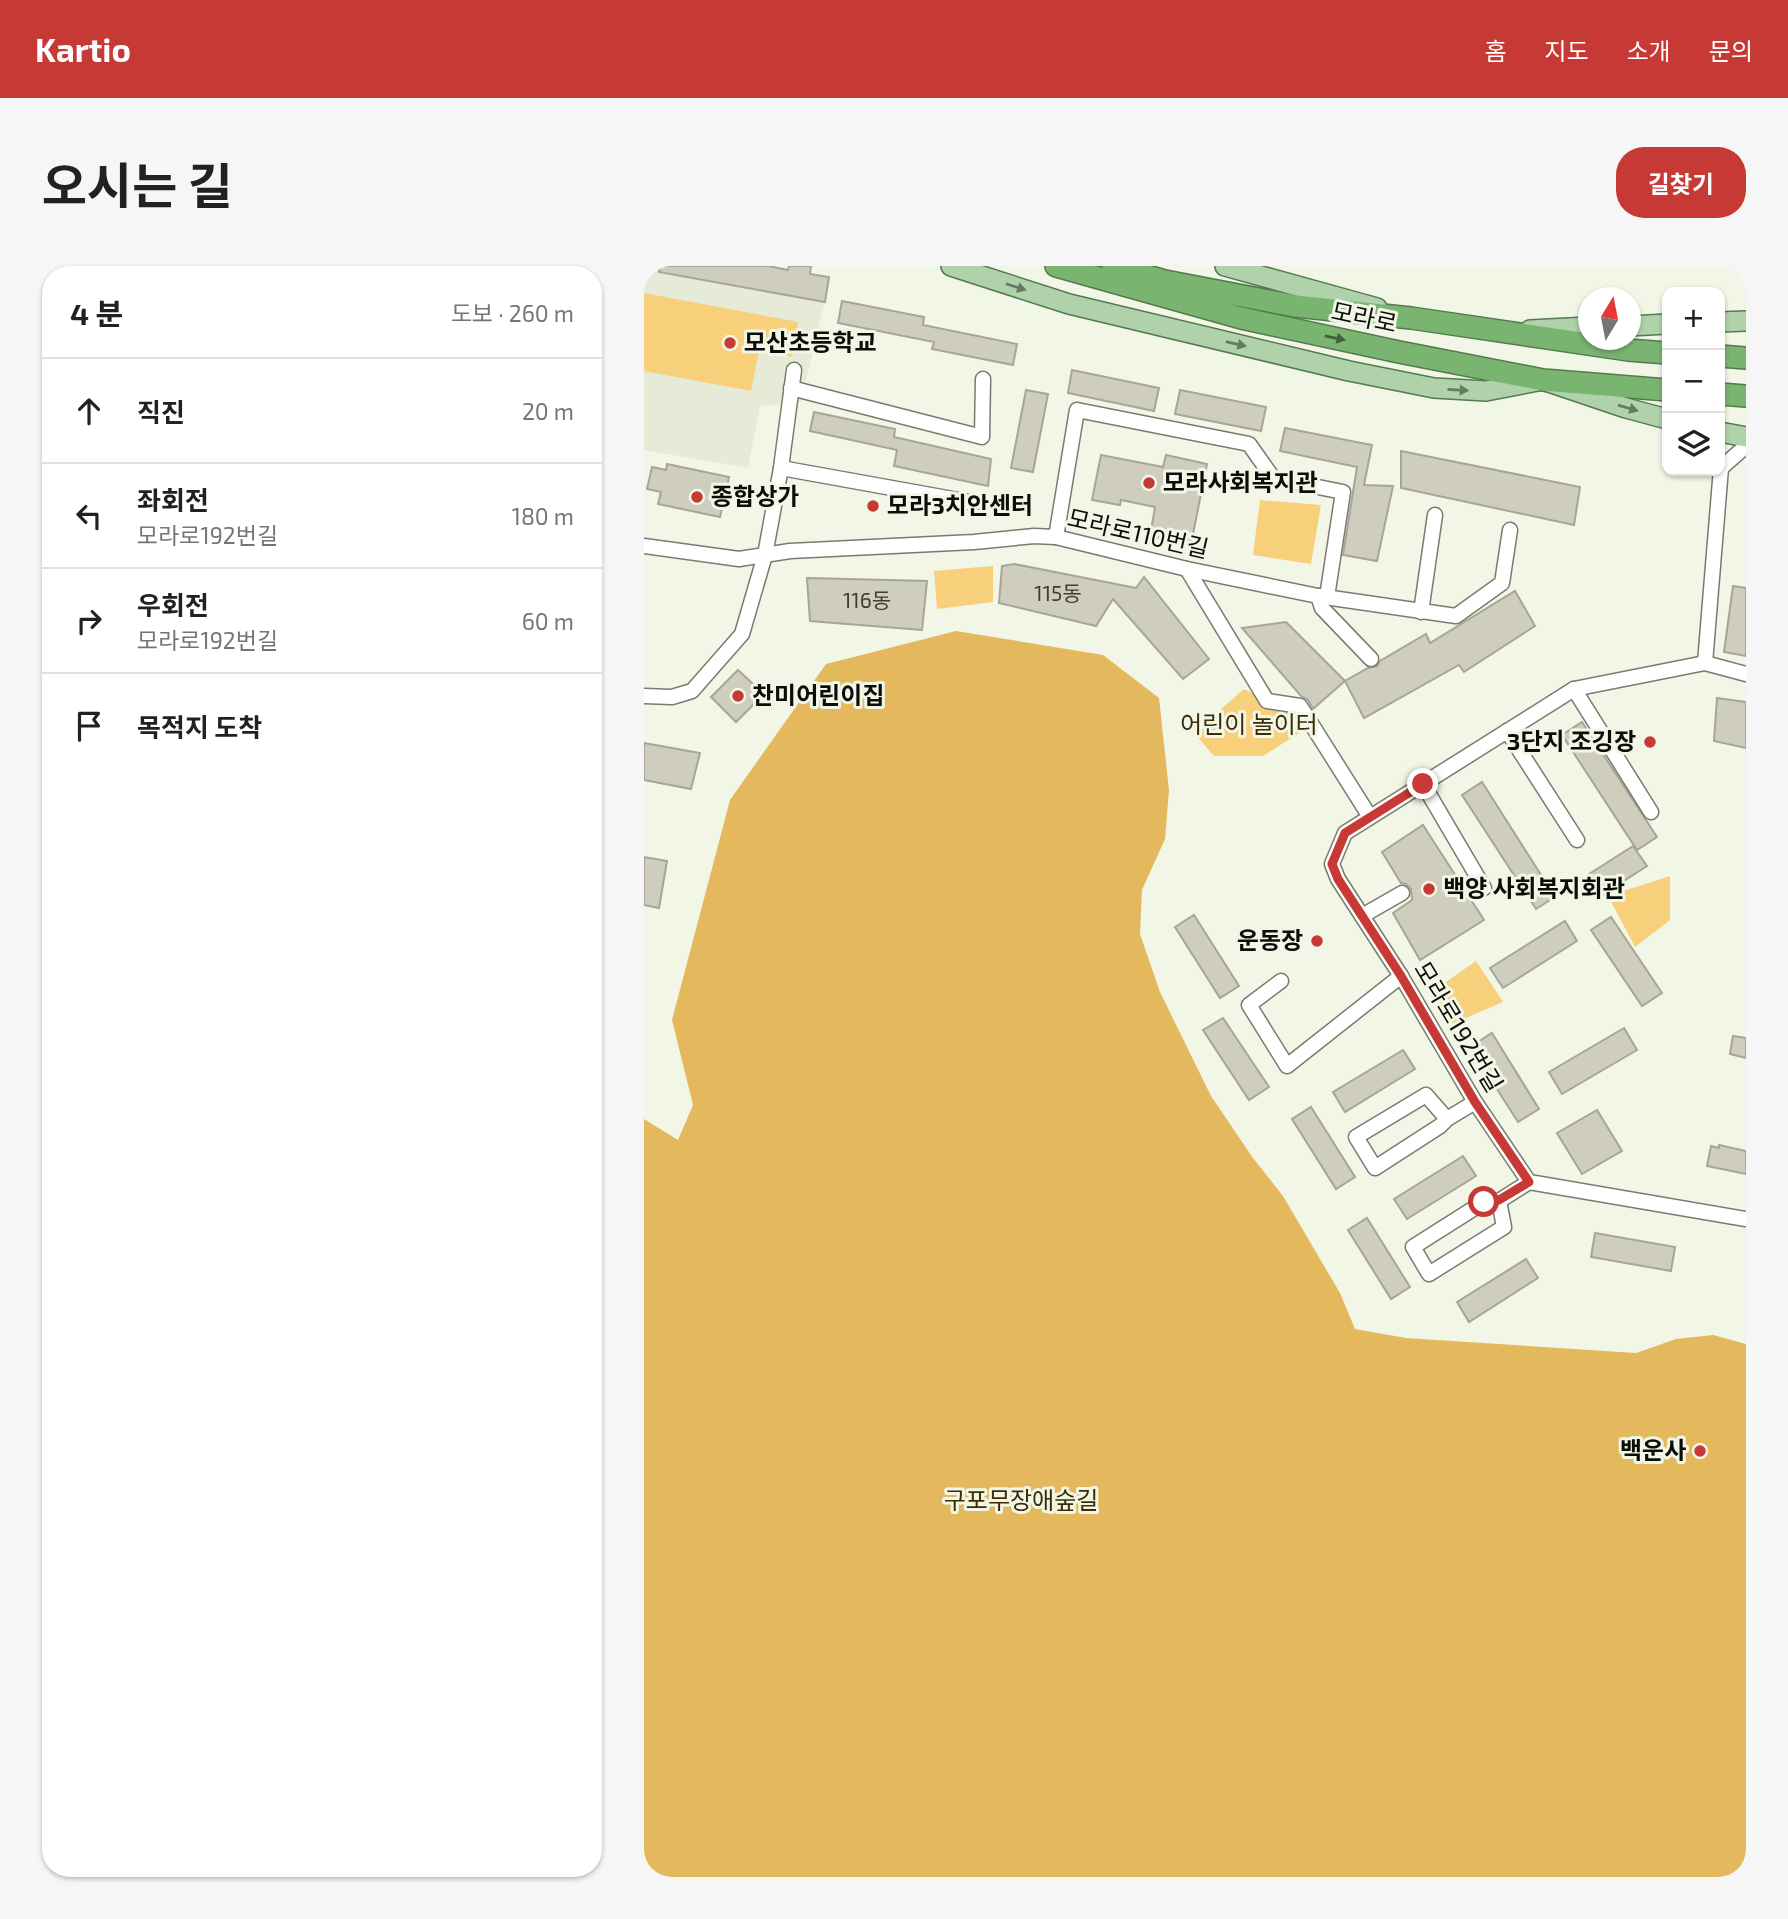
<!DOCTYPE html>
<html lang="ko">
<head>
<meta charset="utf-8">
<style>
  :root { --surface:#fff; --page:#f6f6f6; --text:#202124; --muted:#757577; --line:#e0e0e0; --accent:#c73934 }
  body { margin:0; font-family:"Exo 2","Noto Sans KR",sans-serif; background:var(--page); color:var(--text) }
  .controls { position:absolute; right:21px; top:21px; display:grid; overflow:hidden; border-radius:14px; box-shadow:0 2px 5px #0004 }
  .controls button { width:63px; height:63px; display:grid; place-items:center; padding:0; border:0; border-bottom:2px solid var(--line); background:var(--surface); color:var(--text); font:35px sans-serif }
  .compass { position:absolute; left:934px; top:21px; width:63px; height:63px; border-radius:50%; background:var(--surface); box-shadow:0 2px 5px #0004; rotate:10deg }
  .stop { position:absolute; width:21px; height:21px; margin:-16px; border:5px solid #c73934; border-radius:50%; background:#fff }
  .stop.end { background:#c73934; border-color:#fff; box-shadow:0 2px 7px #0008 }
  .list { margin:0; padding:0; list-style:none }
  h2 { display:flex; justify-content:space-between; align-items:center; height:91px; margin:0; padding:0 28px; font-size:30px }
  h2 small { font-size:23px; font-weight:400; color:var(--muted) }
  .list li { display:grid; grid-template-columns:46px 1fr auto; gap:21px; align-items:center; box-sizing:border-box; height:105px; padding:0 28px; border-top:2px solid var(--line) }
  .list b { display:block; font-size:26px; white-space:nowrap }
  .list p { margin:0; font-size:23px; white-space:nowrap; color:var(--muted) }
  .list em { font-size:23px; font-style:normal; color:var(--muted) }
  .icon { flex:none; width:38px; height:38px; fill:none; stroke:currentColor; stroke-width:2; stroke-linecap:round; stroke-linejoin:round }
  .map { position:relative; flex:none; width:1102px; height:1611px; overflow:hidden; border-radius:28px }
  header { display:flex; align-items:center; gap:42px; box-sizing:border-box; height:98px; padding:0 35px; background:var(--accent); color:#fff }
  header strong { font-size:33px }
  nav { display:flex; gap:38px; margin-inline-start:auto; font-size:24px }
  .intro { display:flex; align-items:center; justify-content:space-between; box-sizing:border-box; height:168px; padding:0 42px }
  h1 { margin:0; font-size:49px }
  .button { padding:18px 32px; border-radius:28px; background:var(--accent); color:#fff; font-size:24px; font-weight:700 }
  main { display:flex; gap:42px; padding:0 42px }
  aside { flex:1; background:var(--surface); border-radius:28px; box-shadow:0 2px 5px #0004 }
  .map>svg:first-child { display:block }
  .built { fill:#e5ebd6 }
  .green { fill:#f8cf7b }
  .forest { fill:#e4b95e }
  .building { fill:#cfcdbe; stroke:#a6a596; stroke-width:2 }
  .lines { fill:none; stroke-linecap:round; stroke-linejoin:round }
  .minor-casing { stroke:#777c6e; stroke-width:17 }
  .major-casing { stroke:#547a4d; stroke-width:22 }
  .highway-casing { stroke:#547a4d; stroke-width:24 }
  .minor { stroke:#fff; stroke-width:14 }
  .major { stroke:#afd2aa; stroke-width:19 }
  .highway { stroke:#7ab471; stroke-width:21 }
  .oneway { fill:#667962 }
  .oneway2 { fill:#43603d }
  .route { stroke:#c73934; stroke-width:9 }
  .poi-dot { fill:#c73934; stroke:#f1f6e7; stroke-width:2.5 }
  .labels { text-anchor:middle; stroke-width:6; stroke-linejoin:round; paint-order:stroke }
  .number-label { font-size:21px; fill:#3d3d36 }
  .street-label { font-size:24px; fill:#0c0d09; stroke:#f1f6e7 }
  .poi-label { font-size:24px; font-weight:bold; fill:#0c0d09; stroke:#f1f6e7; text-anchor:start }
  .park-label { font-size:24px; fill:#3d2c03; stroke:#f1f6e7 }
</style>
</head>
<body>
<header>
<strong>Kartio</strong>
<nav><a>홈</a><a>지도</a><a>소개</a><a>문의</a></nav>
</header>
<div class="intro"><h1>오시는 길</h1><a class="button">길찾기</a></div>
<main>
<aside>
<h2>4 분<small>도보 · 260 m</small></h2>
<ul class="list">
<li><svg class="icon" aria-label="ahead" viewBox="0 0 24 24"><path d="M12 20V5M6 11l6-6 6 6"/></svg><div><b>직진</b></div><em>20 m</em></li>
<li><svg class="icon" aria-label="left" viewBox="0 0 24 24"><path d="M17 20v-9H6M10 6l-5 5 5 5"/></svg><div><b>좌회전</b><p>모라로192번길</p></div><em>180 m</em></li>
<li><svg class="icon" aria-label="right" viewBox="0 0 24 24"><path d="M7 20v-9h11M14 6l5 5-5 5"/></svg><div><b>우회전</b><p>모라로192번길</p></div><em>60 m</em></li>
<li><svg class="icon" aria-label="arrive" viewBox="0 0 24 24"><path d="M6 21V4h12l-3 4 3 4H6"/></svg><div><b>목적지 도착</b></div></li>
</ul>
</aside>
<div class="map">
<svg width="1102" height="1611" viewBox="0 0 1102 1611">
  <rect width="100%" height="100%" fill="#f1f6e7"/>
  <path class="built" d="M0,0H107L185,18L157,136L116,140L104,202L0,184Z"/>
  <g class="green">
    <path d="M0,27L154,56L148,91L115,85L107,125L0,105Z"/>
    <path d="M616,234L677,239L667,298L609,289Z"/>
    <path d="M349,300V336L293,343L290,305Z"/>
    <path d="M600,423L669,458L619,490H570L550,467Z"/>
    <path d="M1026,610V654L991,681L964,630Z"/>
    <path d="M832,695L859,736L808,758L789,725Z"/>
  </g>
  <path class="forest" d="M312,365L459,389L515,432L525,524L521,573L498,624L496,668L516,726L567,830L609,892L639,930L696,1027L711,1063L762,1072L992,1087L1032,1073L1069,1069L1102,1078V1611H0V853L34,874L49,839L28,754L86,534L182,398Z"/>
  <g class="building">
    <path d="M16,0H124L144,4L145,0H167L166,8L185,11L181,36L15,6Z"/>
    <path d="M198,35L280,51L279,59L373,78L369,99L288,83L290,76L194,57Z"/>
    <path d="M428,104L515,122L510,145L424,127Z"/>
    <path d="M382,124L404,128L389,206L367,202Z"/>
    <path d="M536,124L622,141L617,165L531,148Z"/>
    <path d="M170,146L251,163L250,171L347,193L344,220L250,200L253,184L166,165Z"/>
    <path d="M641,162L728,179L720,219L749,220L733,295L699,289L713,201L636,185Z"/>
    <path d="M757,185L936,221L930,259L757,222Z"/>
    <path d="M457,189L519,201L522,189L563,198L547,278L506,270L511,241L477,234L476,239L448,234Z"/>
    <path d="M23,198L85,211L76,251L14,238L17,226L3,223L8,201L22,204Z"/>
    <path d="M370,298L492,322L500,311L565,393L539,413L469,333L452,360L355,337L358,300Z"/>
    <path d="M163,312L283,315L278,364L166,355Z"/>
    <path d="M1089,320L1102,322V390L1080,386Z"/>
    <path d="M871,325L891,360L820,406L815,399L720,452L701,415L724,402L733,400L736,395L782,368L786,377Z"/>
    <path d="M642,356L701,415L669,443L664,434L657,430L598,362Z"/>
    <path d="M94,404L120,428L92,456L67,431Z"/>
    <path d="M1073,432L1102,436V482L1070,475Z"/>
    <path d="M938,456L1013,571L993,584L918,469Z"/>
    <path d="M0,477L56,487L47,523L0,514Z"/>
    <path d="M838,516L911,631L892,643L818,529Z"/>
    <path d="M779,559L840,654L776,694L749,647L768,634L767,623L762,618L757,617L738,586Z"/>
    <path d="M989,580L1003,600L955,631L942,610Z"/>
    <path d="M0,591L23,595L15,642L0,639Z"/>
    <path d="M550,649L595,720L576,732L531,661Z"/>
    <path d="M967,651L1018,727L998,740L947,664Z"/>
    <path d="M921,655L933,675L859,722L846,702Z"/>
    <path d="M579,752L625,821L605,834L559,764Z"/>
    <path d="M980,762L993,784L918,828L905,806Z"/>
    <path d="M848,767L895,843L874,856L826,781Z"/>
    <path d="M1089,770L1102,772V792L1086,788Z"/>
    <path d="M759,784L771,803L701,846L689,826Z"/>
    <path d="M667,841L711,911L692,923L648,853Z"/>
    <path d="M953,844L978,885L938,908L913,867Z"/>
    <path d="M1075,879L1102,885V908L1063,900L1067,880L1075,882Z"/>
    <path d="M819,890L832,910L763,953L750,933Z"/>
    <path d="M723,952L766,1021L747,1033L704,964Z"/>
    <path d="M951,967L1031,981L1027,1005L947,991Z"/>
    <path d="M882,993L894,1012L825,1056L813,1036Z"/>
  </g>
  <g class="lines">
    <g class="minor-casing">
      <g id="minor">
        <path d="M147,122L338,171L339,113"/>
        <path d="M137,202L331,237"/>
        <path d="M1077,202L1102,180"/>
        <path d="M412,271L433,144L605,178L629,212L699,226L683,331"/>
        <path d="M0,280L95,293L146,285L330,276L390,270L412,271L543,303L674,330L812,350L858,317L866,264"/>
        <path d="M543,303L623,435L656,440L726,551"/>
        <path d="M674,330L678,342L727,393"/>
        <path d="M777,346L791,249"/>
        <path d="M1061,397L1077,202L1076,198"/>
        <path d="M1102,408L1061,397L930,423L701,567L688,598L694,613L757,710L831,836L885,916L1102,953"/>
        <path d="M930,423L1007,546"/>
        <path d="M0,430L28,431L48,425L98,368L121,289L137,202L150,104"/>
        <path d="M863,465L933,574"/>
        <path d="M779,518L840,622"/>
        <path d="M718,650L758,627"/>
        <path d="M637,715L605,739L643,800L757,710"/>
        <path d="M803,853L782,829L712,871L731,902L796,860L803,853L831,836"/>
        <path d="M855,935L840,936L769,981L785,1008L860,961L855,935L885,916"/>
      </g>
    </g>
    <g class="major-casing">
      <g id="major">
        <path d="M307,0L425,38L705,105L790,122L842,125L899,114L982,142L1023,153"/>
        <path d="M581,0L733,42"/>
        <path d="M1076,56L1102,55"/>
        <path d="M986,60L1023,58"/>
        <path d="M886,64L944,61"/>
        <path d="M1076,166L1102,171"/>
      </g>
    </g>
    <g class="highway-casing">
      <g id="highway">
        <path d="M412,0L597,52L755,86L899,114L1023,124"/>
        <path d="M469,0L521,15L651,40L767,52L984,84L1023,87"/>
        <path d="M1076,90L1102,92"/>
        <path d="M1076,128L1102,130"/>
      </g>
    </g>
    <use href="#minor" class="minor"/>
    <use href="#major" class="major"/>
    <use href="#highway" class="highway"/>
  </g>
  <defs><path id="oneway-solid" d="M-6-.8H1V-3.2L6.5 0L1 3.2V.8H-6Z" transform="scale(1.75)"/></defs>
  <g class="oneway">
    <use href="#oneway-solid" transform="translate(372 21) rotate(18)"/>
    <use href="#oneway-solid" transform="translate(592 78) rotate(13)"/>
    <use href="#oneway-solid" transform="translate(814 124) rotate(3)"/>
    <use href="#oneway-solid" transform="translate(984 142) rotate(16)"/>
  </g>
  <use class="oneway2" href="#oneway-solid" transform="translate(691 72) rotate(12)"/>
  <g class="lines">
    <path class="route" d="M779,518L701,567L688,598L694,613L757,710L831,836L885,916L855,934L840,936"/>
  </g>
  <g class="poi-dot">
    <circle cx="86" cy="77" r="7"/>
    <circle cx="505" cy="217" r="7"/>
    <circle cx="53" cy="231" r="7"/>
    <circle cx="229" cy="240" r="7"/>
    <circle cx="94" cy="430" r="7"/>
    <circle cx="1006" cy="476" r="7"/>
    <circle cx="785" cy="623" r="7"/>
    <circle cx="673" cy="675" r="7"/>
    <circle cx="1056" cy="1185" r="7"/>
  </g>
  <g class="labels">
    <g class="number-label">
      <text x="414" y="335">115동</text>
      <text x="223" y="342">116동</text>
    </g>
    <g class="street-label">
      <text transform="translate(720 52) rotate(12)" y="8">모라로</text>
      <text transform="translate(494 268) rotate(13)" y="8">모라로110번길</text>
      <text transform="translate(814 761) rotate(59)" y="8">모라로192번길</text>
    </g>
    <g class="poi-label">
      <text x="100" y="85">모산초등학교</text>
      <text x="519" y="225">모라사회복지관</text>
      <text x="67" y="239">종합상가</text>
      <text x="243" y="248">모라3치안센터</text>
      <text x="108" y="438">찬미어린이집</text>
      <text x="992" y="484" text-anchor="end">3단지 조깅장</text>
      <text x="799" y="631">백양 사회복지회관</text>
      <text x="659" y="683" text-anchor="end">운동장</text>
      <text x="1042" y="1193" text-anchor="end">백운사</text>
    </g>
    <g class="park-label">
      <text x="605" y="467">어린이 놀이터</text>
      <text x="377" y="1243">구포무장애숲길</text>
    </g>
  </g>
</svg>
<div class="controls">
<button>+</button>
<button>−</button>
<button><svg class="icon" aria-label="layers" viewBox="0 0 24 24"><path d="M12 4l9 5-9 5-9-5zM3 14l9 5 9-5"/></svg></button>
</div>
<svg class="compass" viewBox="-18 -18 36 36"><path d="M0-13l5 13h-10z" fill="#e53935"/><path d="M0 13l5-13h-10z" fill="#757577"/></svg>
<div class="stop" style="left:840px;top:936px"></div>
<div class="stop end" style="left:779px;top:518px"></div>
</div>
</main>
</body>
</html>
